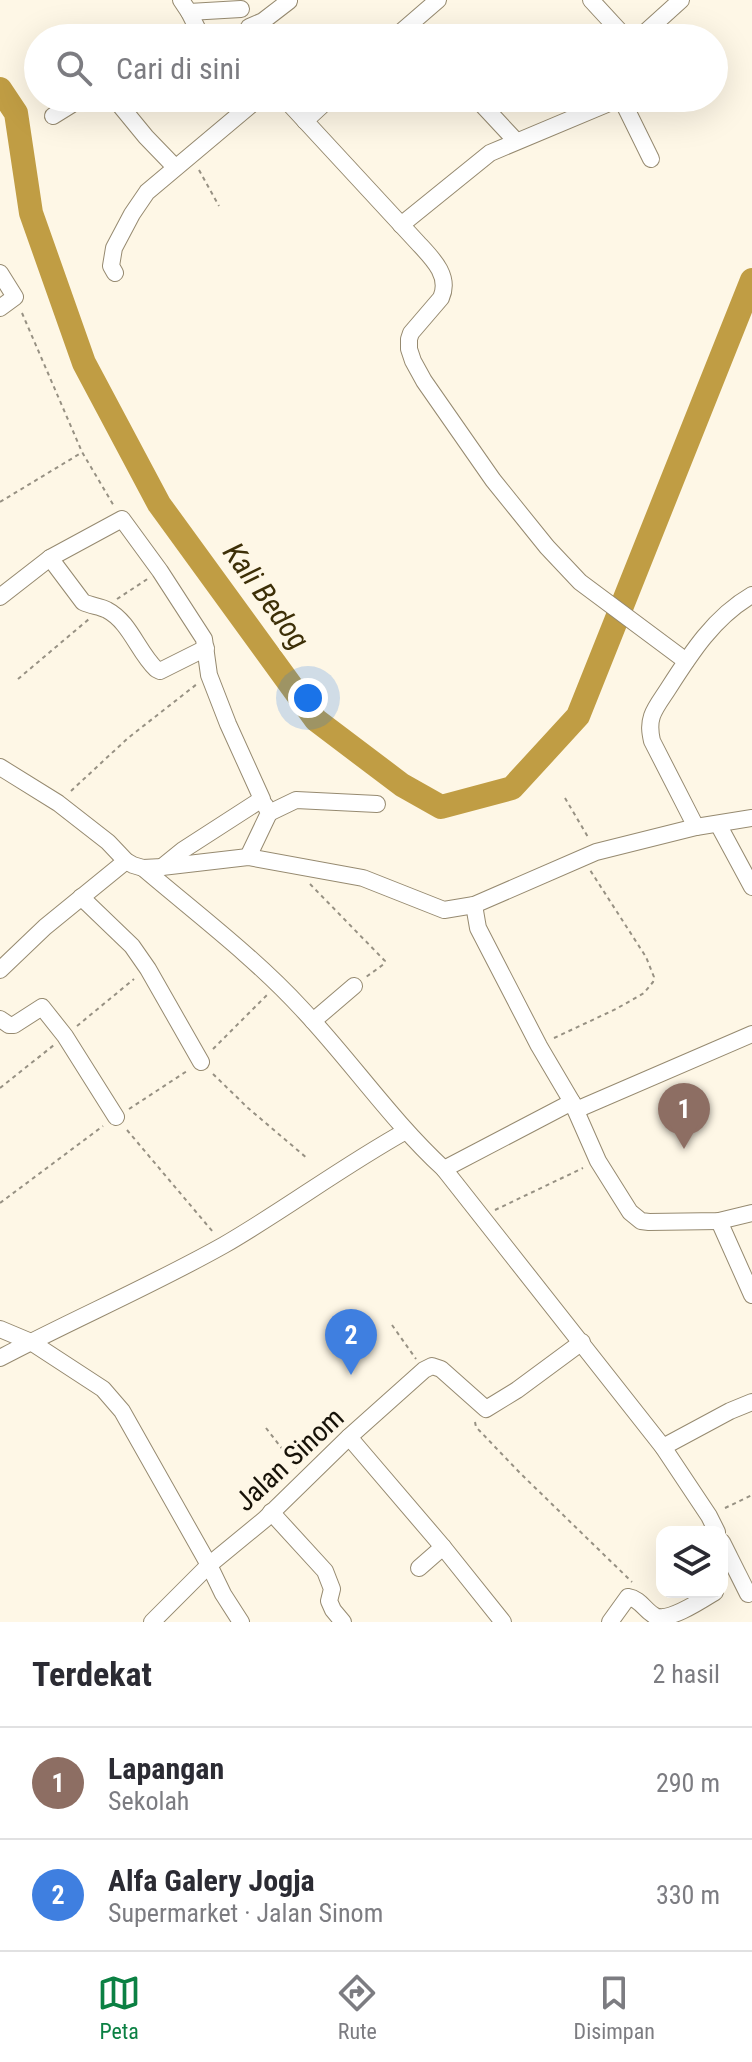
<!DOCTYPE html>
<html lang="id">
<head>
<meta charset="utf-8">
<style>
  :root { --surface:#fff; --page:#f7f7f7; --text:#2b2b33; --muted:#7c7c81; --line:#e1e1e2; --accent:#0b8043 }
  body { margin:0; font-family:"Roboto Condensed",sans-serif; background:var(--page); color:var(--text) }
  .controls { position:absolute; right:24px; bottom:24px; display:grid; overflow:hidden; border-radius:16px; box-shadow:0 8px 32px #0002 }
  .controls button { width:72px; height:72px; display:grid; place-items:center; padding:0; border:0; border-bottom:2px solid var(--line); background:var(--surface); color:var(--text); font:40px sans-serif }
  .you { position:absolute; left:308px; top:698px; width:28px; height:28px; margin:-20px; border:6px solid #fff; border-radius:50%; background:#1a73e8; box-shadow:0 0 0 12px #1a73e833 }
  .badge { display:grid; place-items:center; width:52px; height:52px; border-radius:50%; background:var(--accent); color:#fff; font-size:26px; font-weight:700 }
  .pin { position:absolute; translate:-50% -66px; filter:drop-shadow(0 2px 4px #0008) }
  .pin::after { content:''; position:absolute; top:42px; width:28px; height:24px; background:inherit; clip-path:polygon(0 0,100% 0,50% 100%) }
  .list { margin:0; padding:0; list-style:none }
  h2 { display:flex; justify-content:space-between; align-items:center; height:104px; margin:0; padding:0 32px; font-size:34px }
  h2 small { font-size:26px; font-weight:400; color:var(--muted) }
  .list li { display:grid; grid-template-columns:52px 1fr auto; gap:24px; align-items:center; box-sizing:border-box; height:112px; padding:0 32px; border-top:2px solid var(--line) }
  .list b { display:block; font-size:30px; white-space:nowrap }
  .list p { margin:0; font-size:26px; white-space:nowrap; color:var(--muted) }
  .list em { font-size:26px; font-style:normal; color:var(--muted) }
  .icon { flex:none; width:44px; height:44px; fill:none; stroke:currentColor; stroke-width:2; stroke-linecap:round; stroke-linejoin:round }
  .map { position:relative; flex:none; width:752px; height:1622px; overflow:hidden }
  .search { position:absolute; background:var(--surface); box-shadow:0 8px 32px #0002; left:24px; right:24px; top:24px; height:88px; display:flex; align-items:center; gap:20px; box-sizing:border-box; padding:0 28px; border-radius:44px; color:var(--muted); font-size:30px }
  .sheet { height:328px; background:var(--surface) }
  nav { display:flex; justify-content:space-around; align-items:center; box-sizing:border-box; height:112px; border-top:2px solid var(--line); background:var(--surface); font-size:22px; color:var(--muted) }
  nav a { display:grid; justify-items:center; gap:4px }
  nav .on { color:var(--accent) }
  .map>svg:first-child { display:block }
  .lines { fill:none; stroke-linecap:round; stroke-linejoin:round }
  .river { stroke:#c09d44; stroke-width:24 }
  .minor-casing { stroke:#968a70; stroke-width:18 }
  .path { stroke:#979183; stroke-width:2; stroke-dasharray:4 4; stroke-linecap:butt }
  .minor { stroke:#fff; stroke-width:16 }
  .labels { text-anchor:middle; stroke-width:8; stroke-linejoin:round; paint-order:stroke }
  .street-label { font-size:28px; fill:#171208; stroke:#fef7e6 }
  .water-label { font-size:30px; font-style:italic; fill:#3d2f07; stroke:#fef7e6 }
</style>
</head>
<body>
<div class="map">
<svg width="752" height="1622" viewBox="0 0 752 1622">
  <rect width="100%" height="100%" fill="#fef7e6"/>
  <g class="lines">
    <path class="river" d="M0,89L16,113L31,213L84,363L159,504L316,720L402,785L441,807L512,788L578,716L752,280"/>
    <g class="minor-casing">
      <g id="minor">
        <path d="M181,0L189,12L241,9"/>
        <path d="M591,0L626,38"/>
        <path d="M189,12L202,38"/>
        <path d="M249,27L263,21L289,1"/>
        <path d="M394,38L438,0"/>
        <path d="M639,38L681,0"/>
        <path d="M114,98L146,137L175,167"/>
        <path d="M284,98L418,243C432,258 451,276 441,298L411,333L409,339V349L413,361L424,381L493,480L547,547L580,582L686,661"/>
        <path d="M476,98L516,141"/>
        <path d="M621,98L651,159"/>
        <path d="M53,116L82,98"/>
        <path d="M305,121L330,98"/>
        <path d="M401,225L490,153L621,98"/>
        <path d="M0,273L15,297L0,308"/>
        <path d="M115,273L111,266L114,248L132,214L147,192L259,98"/>
        <path d="M50,558L83,602C91,606 100,606 107,610C130,622 138,652 156,669L160,671L206,648"/>
        <path d="M0,597L50,558L122,519L160,571L204,639L209,675L228,724L262,799L183,850L162,867"/>
        <path d="M0,767L58,803L108,842L126,861L133,865L143,868L162,867L248,857L363,878L444,910L474,905L596,852L696,827L752,818"/>
        <path d="M269,813L296,800L377,804"/>
        <path d="M718,824L752,887"/>
        <path d="M696,827L652,741C650,732 649,725 652,716C655,707 663,697 668,689C691,653 714,617 752,595"/>
        <path d="M248,857L269,813L265,805"/>
        <path d="M143,868C197,914 254,957 302,1009C351,1061 391,1120 444,1169L663,1447L709,1516L717,1532"/>
        <path d="M81,897L132,946L148,969L201,1062"/>
        <path d="M474,905L478,928L539,1046L572,1102L598,1161L630,1212L641,1221L649,1222L719,1221L752,1213"/>
        <path d="M0,970L45,927L126,861"/>
        <path d="M0,1019L9,1025H14L42,1007L65,1036L116,1117"/>
        <path d="M313,1021L354,986"/>
        <path d="M576,1110L752,1034"/>
        <path d="M444,1169L572,1102"/>
        <path d="M719,1221L752,1295"/>
        <path d="M0,1329L31,1342L103,1389L122,1411L209,1565L223,1594L241,1622"/>
        <path d="M0,1358C74,1319 151,1286 224,1245C286,1209 343,1166 406,1131"/>
        <path d="M349,1437L443,1547L503,1622"/>
        <path d="M663,1447L730,1411L752,1402"/>
        <path d="M271,1512L325,1571L332,1589L329,1601L333,1610L343,1622"/>
        <path d="M722,1542L748,1594"/>
        <path d="M419,1568L443,1547"/>
        <path d="M152,1622L209,1565L265,1519L349,1437L424,1370L432,1366L441,1369L486,1409L517,1390L582,1342"/>
        <path d="M610,1622L628,1597C641,1599 644,1610 655,1616C669,1622 702,1600 715,1592"/>
      </g>
    </g>
    <g class="path">
      <path d="M199,170L219,206"/>
      <path d="M22,313L82,452L114,506"/>
      <path d="M0,502L81,453"/>
      <path d="M117,599L149,578"/>
      <path d="M18,679L89,619"/>
      <path d="M71,791L128,738L197,684"/>
      <path d="M565,798L588,837"/>
      <path d="M310,884L385,961L384,964L366,977"/>
      <path d="M77,1026L134,979"/>
      <path d="M554,1038L616,1009L644,993L653,982L654,977L646,957L590,870"/>
      <path d="M213,1049L268,994"/>
      <path d="M213,1074L248,1108L308,1159"/>
      <path d="M0,1088L54,1045"/>
      <path d="M129,1109L187,1071"/>
      <path d="M127,1130L213,1232"/>
      <path d="M0,1203L103,1126"/>
      <path d="M495,1210L583,1168"/>
      <path d="M392,1325L416,1359"/>
      <path d="M475,1422L476,1427L520,1473L632,1582"/>
      <path d="M266,1428L297,1468"/>
      <path d="M725,1508L752,1495"/>
    </g>
    <use href="#minor" class="minor"/>
  </g>
  <g class="labels">
    <g class="street-label">
      <text transform="translate(289 1459) rotate(-43)" y="10">Jalan Sinom</text>
    </g>
    <g class="water-label">
      <text transform="translate(266 596) rotate(54)" y="10">Kali Bedog</text>
    </g>
  </g>
</svg>
<div class="controls">
<button><svg class="icon" aria-label="layers" viewBox="0 0 24 24"><path d="M12 4l9 5-9 5-9-5zM3 14l9 5 9-5"/></svg></button>
</div>
<div class="you"></div>
<div class="pin badge" style="left:684px;top:1149px;background:#8d6e63">1</div>
<div class="pin badge" style="left:351px;top:1375px;background:#3f7fe0">2</div>
<div class="search"><svg class="icon" aria-label="search" viewBox="0 0 24 24"><circle cx="10" cy="10" r="6"/><path d="M15 15l6 6"/></svg>Cari di sini</div>
</div>
<section class="sheet">
<h2>Terdekat<small>2 hasil</small></h2>
<ul class="list">
<li><span class="badge" style="background:#8d6e63">1</span><div><b>Lapangan</b><p>Sekolah</p></div><em>290 m</em></li>
<li><span class="badge" style="background:#3f7fe0">2</span><div><b>Alfa Galery Jogja</b><p>Supermarket · Jalan Sinom</p></div><em>330 m</em></li>
</ul>
</section>
<nav>
<a class="on"><svg class="icon" aria-label="map" viewBox="0 0 24 24"><path d="M3 6l6-2 6 2 6-2v14l-6 2-6-2-6 2zM9 4v14M15 6v14"/></svg>Peta</a>
<a><svg class="icon" aria-label="directions" viewBox="0 0 24 24"><path d="M12 3l9 9-9 9-9-9zM9 14v-3h6M13 9l2 2-2 2"/></svg>Rute</a>
<a><svg class="icon" aria-label="saved" viewBox="0 0 24 24"><path d="M7 4h10v16l-5-4-5 4z"/></svg>Disimpan</a>
</nav>
</body>
</html>
